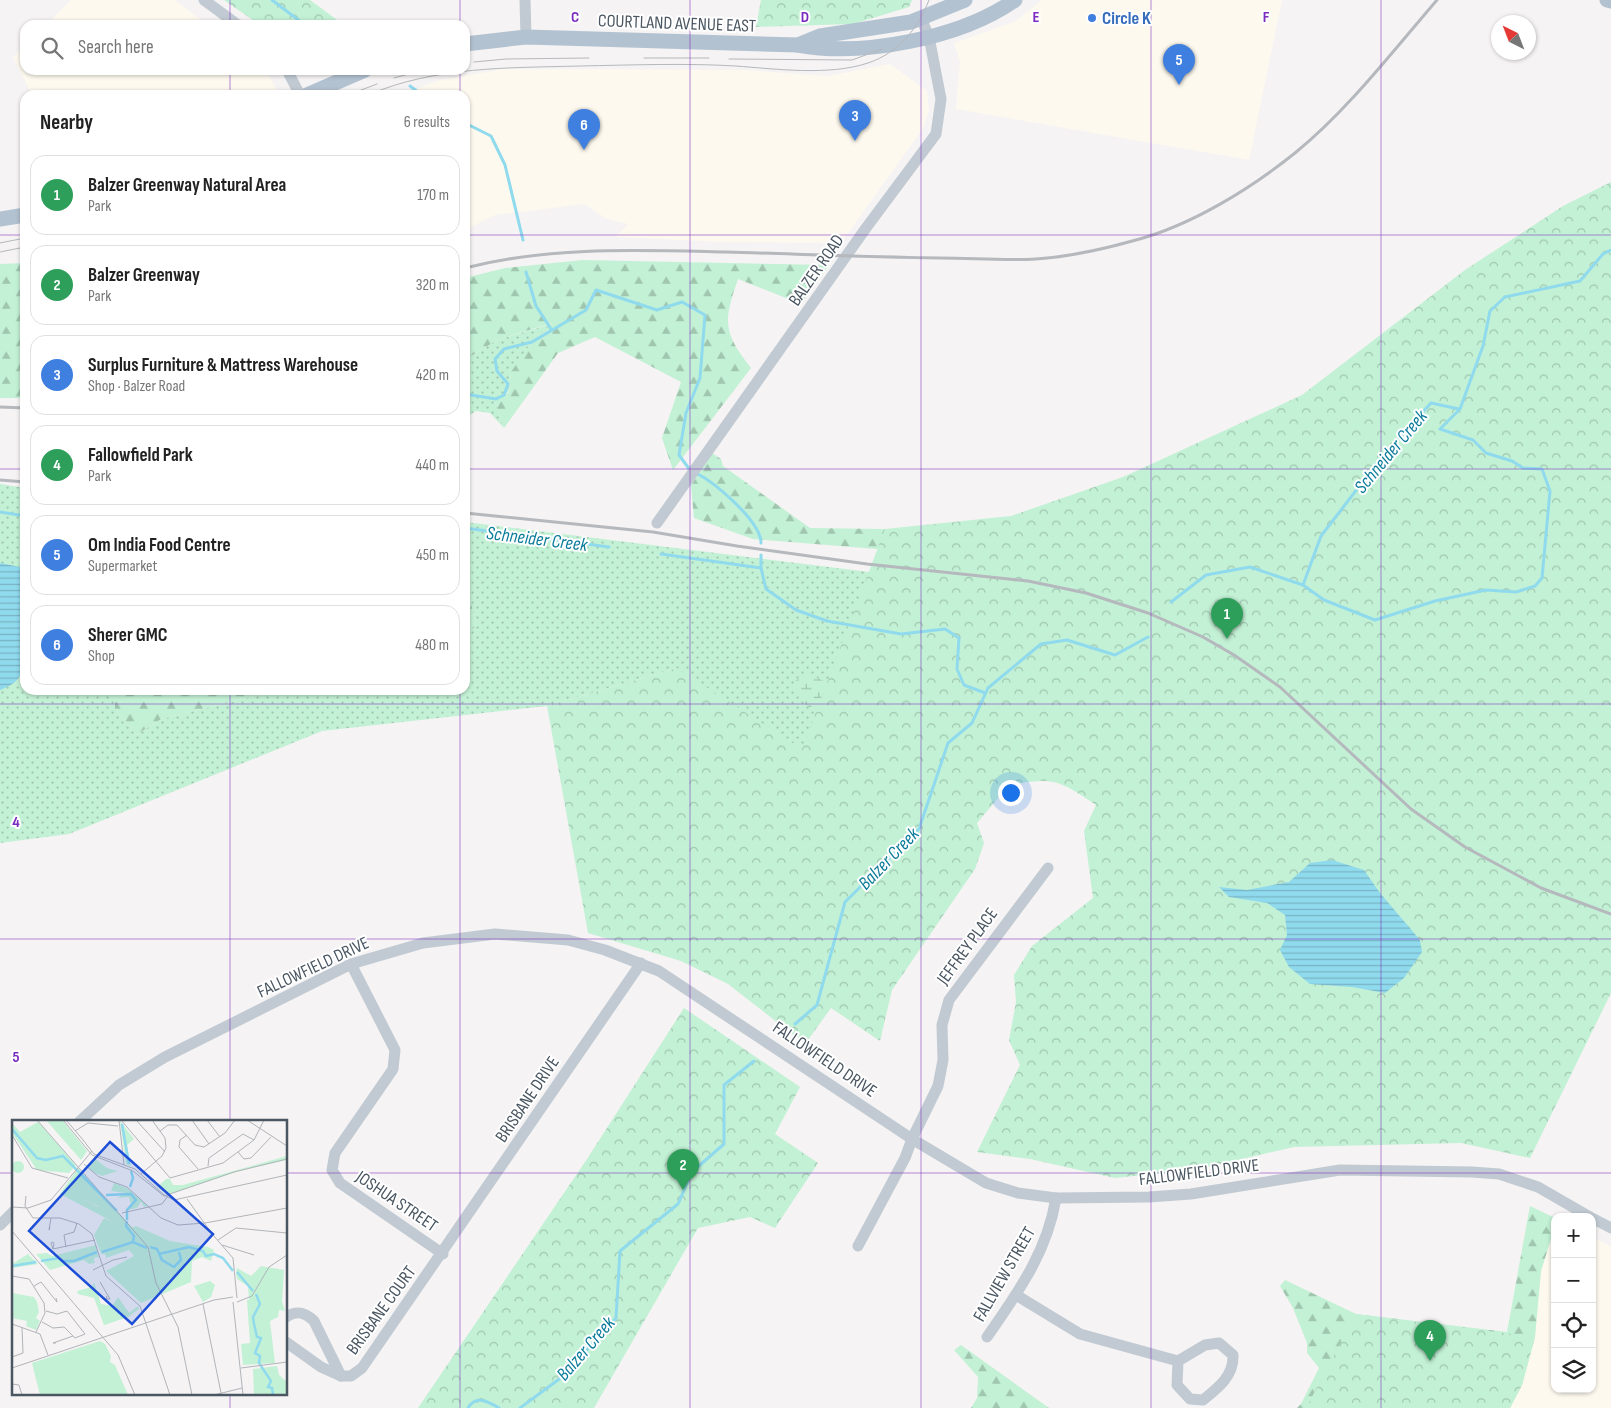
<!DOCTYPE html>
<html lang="en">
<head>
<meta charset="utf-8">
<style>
  :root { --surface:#fff; --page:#f2f2f2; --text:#222; --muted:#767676; --line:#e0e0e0; --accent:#1a73e8 }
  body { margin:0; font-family:"Sofia Sans Condensed",sans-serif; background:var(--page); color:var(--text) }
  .controls { position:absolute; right:15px; bottom:15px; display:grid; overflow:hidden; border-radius:10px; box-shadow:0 1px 4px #0004 }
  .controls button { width:45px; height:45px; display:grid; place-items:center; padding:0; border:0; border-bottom:1px solid var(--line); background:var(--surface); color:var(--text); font:25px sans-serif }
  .compass { position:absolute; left:1491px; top:15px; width:45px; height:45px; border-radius:50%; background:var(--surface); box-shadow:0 1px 4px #0004; rotate:318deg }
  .you { position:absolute; left:1010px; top:792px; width:18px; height:18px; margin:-12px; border:4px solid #fff; border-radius:50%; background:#1a73e8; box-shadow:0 0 0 8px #1a73e833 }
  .badge { display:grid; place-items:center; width:32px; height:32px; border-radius:50%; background:var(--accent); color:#fff; font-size:16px; font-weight:700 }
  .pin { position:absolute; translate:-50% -41px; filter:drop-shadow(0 1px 2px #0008) }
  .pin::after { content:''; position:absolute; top:26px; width:18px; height:15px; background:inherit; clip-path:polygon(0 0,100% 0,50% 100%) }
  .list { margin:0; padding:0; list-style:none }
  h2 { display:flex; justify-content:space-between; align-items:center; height:65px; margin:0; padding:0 20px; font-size:21px }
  h2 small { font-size:16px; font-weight:400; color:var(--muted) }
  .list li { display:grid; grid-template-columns:32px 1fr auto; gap:15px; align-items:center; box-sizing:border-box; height:80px; margin:0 10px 10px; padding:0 10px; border:1px solid var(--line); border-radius:15px }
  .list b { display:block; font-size:19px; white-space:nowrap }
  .list p { margin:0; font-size:16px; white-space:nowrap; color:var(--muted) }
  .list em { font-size:16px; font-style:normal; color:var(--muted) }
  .icon { flex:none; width:28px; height:28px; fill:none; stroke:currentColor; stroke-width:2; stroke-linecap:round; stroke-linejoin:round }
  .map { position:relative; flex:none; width:1611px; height:1408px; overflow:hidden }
  .search { position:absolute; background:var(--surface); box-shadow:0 1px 4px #0004; left:20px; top:20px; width:450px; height:55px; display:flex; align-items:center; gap:12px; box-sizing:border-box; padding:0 18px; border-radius:15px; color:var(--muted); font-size:19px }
  .panel { position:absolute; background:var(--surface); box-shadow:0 1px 4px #0004; left:20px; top:90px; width:450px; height:605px; border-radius:15px }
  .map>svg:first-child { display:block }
  .commercial { fill:#fdf9ef }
  .grass { fill:url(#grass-dots) }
  .forest { fill:url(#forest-firs) }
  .wetland { fill:url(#wetland-marsh) }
  .park { fill:url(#park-crowns) }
  .water { fill:url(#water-rules) }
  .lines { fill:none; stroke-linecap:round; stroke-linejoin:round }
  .stream { stroke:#90daee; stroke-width:3 }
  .minor { stroke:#c1cad2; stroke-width:11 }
  .major { stroke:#b3c2d1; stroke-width:15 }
  .tram { stroke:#b5b8bd; stroke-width:1 }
  .rail { stroke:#b5b8bd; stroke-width:3 }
  .grid { fill:none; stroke:#7b2cbf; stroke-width:1; stroke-opacity:0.55 }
  .shop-dot { fill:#3f7fe0; stroke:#fff; stroke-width:2 }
  .labels { text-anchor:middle; stroke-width:4; stroke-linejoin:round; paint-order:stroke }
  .shop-label { font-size:18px; font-weight:bold; fill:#366cbe; stroke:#fff; text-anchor:start }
  .street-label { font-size:18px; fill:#4a5661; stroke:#fff }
  .water-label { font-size:19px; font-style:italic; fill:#0c7c9b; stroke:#fff }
  .inset-river { fill:none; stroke:#90daee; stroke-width:2.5 }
  .inset-road { fill:none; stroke:#b1b4b9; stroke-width:1 }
  .view { fill:#1d4ed8; fill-opacity:0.15; stroke:#1d4ed8; stroke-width:2.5 }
  .inset-edge { fill:none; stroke:#4a5661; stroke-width:2.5 }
  .grid-label { font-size:16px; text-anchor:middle; font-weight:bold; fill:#7b2cbf; stroke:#fff; stroke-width:4; stroke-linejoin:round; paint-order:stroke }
</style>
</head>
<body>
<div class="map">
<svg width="1611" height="1408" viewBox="0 0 1611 1408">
  <defs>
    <pattern id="grass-dots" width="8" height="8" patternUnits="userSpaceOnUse" patternTransform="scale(1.25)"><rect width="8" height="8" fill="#c3f1d5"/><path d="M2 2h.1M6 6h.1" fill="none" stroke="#a0c6b0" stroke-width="1.8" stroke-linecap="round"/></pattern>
    <pattern id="forest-firs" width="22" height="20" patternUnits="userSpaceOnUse" patternTransform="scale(1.25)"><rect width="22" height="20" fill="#c3f1d5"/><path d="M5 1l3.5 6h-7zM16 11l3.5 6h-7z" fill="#a0c6b0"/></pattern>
    <pattern id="wetland-marsh" width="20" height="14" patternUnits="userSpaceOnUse" patternTransform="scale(1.25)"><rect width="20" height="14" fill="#c3f1d5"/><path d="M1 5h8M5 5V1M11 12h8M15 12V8" fill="none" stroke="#a0c6b0"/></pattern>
    <pattern id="park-crowns" width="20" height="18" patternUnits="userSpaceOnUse" patternTransform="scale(1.25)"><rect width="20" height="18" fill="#c3f1d5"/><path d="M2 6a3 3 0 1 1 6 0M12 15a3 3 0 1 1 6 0" fill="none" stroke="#a0c6b0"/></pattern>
    <pattern id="water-rules" width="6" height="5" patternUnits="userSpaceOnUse" patternTransform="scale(1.25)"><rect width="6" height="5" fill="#90daee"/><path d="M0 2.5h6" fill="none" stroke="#78b4c4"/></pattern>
  </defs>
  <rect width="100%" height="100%" fill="#f5f3f3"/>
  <g class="commercial">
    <path d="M71,0H175L208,25H46Z"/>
    <path d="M1042,0H1282L1249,160L956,109L960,62L954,43L1014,22Z"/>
    <path d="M25,46V70H266L279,94L32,95L13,57Z"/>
    <path d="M890,64L927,91L929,110L924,127L841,243L724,242L615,237L628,224L607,219L584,204L495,215L465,230V95H403L436,81L503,69L745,70L827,76Z"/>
    <path d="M1555,1226V1389H1592V1236L1611,1247V1408H1510L1522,1385L1535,1337L1541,1271Z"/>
  </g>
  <g class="grass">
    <path d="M554,323L511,372L509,391L503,396L494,399L504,428L490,413L476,411L465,418V360L497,340Z"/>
    <path d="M0,484L25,488V690H115V709L136,735L161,719L278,690H465V633L476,627L470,599L465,596V522L926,579L1150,679L743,940L677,668L547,706L322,731L69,834L0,843Z"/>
  </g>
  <g class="forest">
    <path d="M582,260L829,265L801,304L738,279C723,322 723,332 751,368L673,470L662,438L681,382L595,337L558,353L504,428L494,399L503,396L509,392L511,372L533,340L552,323L497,340L465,360V278L505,268Z"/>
    <path d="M25,263V398H0V264Z"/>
    <path d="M712,453L721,459L723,466L810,528L885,529L902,535L889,550L753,539L694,518L691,485Z"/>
    <path d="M465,596L470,598L476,627L465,633Z"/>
    <path d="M115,690H278L161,719L136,735L115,709Z"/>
    <path d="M1530,1206L1555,1218V1226L1541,1271L1535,1337L1522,1385L1510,1408H1297L1301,1404L1319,1368L1307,1353V1343L1293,1308L1280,1286L1285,1280L1356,1314L1507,1332Z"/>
    <path d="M961,1345L1049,1408H971L977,1398L978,1377L954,1350Z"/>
  </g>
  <path class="wetland" d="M806,672L855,697L835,734L792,690L794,682Z"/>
  <g class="park">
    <path d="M224,0H310L344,25H260Z"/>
    <path d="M761,0H912L909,7L853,24L756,27Z"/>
    <path d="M1611,182V993L1530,1158L1461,1143L1294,1147L1199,1169L1115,1178L1030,1159L977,1152L1020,1065L1009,1040L1016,1002L1014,975L1032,946L1093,898L1084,831L1096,805C1058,780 1055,777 1009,785L977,823L984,843L975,869L892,990L880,1041L831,1008L805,1044L728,984L681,961L588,933L547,706L677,668L802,749L885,529L1011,516L1123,477L1302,395L1465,270L1563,206Z"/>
    <path d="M684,1008L800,1087L775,1134L818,1163L775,1228L750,1217L698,1228L594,1408H418L587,1159Z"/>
    <path d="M1356,1314L1535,1337L1522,1385L1510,1408H1306Z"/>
  </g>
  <g class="water">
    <path d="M0,563L25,568V610L20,612C20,643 39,677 0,690Z"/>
    <path d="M1332,860L1364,870L1380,893L1420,940L1422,952L1404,978L1385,993L1352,987L1310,984L1289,967L1280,950L1287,935L1285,915L1267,903L1229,897L1219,887L1247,890L1289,882L1310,863Z"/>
  </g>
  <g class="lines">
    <g class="stream">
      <path d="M272,0L305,25"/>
      <path d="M410,86L422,95"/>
      <path d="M465,123L491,136L505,165L523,240"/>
      <path d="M526,272L536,306L551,329"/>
      <path d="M465,394L496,399L504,395L508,384L497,371L495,359L504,349L532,342L586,310L596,290L657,310L682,302L705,315L700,378L686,413L679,455L690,470"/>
      <path d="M696,473C714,482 761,521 761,543"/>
      <path d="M0,512L25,516"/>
      <path d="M465,528L609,547"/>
      <path d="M661,554L761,568"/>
      <path d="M761,555V568L766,589L796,610L827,621L901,634L945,629L959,638L957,669L964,685L985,693"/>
      <path d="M1303,585L1321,536L1381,458L1431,403L1459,409"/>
      <path d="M1171,602L1206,575L1250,567L1303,585L1324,600L1375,620L1435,601L1486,590L1516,592L1535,586L1542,578L1550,491L1542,469L1523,468L1512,461L1486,453L1473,440L1440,429L1460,409L1483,346L1490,311L1505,297L1580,281L1603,254L1611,250"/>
      <path d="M795,1024L817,1005L845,902L919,829L948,743L972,723L988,688L1041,644L1067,640L1115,655L1148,637"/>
      <path d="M468,1408C476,1394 489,1402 499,1408"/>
      <path d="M520,1408L562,1377L616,1318L620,1251L678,1204L692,1172L724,1144V1085L754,1061"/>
    </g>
    <g class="minor">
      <path d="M204,0L238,25"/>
      <path d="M525,0L526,37"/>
      <path d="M287,70L300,95"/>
      <path d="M657,523L866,228L936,134L941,99L929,37L921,18"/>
      <path d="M351,964L395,1050L393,1069L335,1153L332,1170L340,1183L443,1254"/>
      <path d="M79,1122L119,1085L165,1057L351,964L423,943L495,934L568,940L605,950L659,971L912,1139L986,1183L1018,1193L1056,1198L1149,1197L1191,1194L1340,1170L1472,1172L1499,1174L1538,1187L1590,1217"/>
      <path d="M1592,1218L1611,1228"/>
      <path d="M0,1225L14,1211"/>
      <path d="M858,1246L905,1158L912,1139L938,1086L943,1060L942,1025L949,1000L1048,868"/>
      <path d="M1016,1295L1080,1334L1178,1361L1205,1345L1219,1343L1233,1355C1234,1376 1218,1388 1203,1400L1190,1399L1177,1385L1178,1361"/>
      <path d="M286,1317C297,1310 305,1312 314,1321L341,1376L321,1367L286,1342"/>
      <path d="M987,1337C1018,1292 1047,1253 1056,1198"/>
      <path d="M341,1376H351L362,1368L641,963"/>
    </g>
    <g class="major">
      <path d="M1607,0L1611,1"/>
      <path d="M465,44L526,37L798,45C863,57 961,38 1015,0"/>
      <path d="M798,45L820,36L911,22L965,0"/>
      <path d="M307,95L365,70"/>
      <path d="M0,219L25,215"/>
    </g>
    <g class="tram">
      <path d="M644,58H709"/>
      <path d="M729,59L852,60L882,49"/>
      <path d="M474,62L506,59L589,58"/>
      <path d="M394,78L423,70"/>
      <path d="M348,95L377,84"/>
      <path d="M368,95C436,66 508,68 580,66C632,65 685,63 736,66C776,69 829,76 868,63C898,53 918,29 929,0"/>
      <path d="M0,243L25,238"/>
      <path d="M0,252L25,247"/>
    </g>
    <g class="rail">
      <path d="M465,268C552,246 637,250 726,252C797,254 868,257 940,258C972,258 1004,261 1036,259C1069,257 1104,249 1136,240C1192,225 1250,189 1295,153C1347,111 1393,51 1437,0"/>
      <path d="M0,407L25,408"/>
      <path d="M0,480L25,482"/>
      <path d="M465,513L653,532L737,546L867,564L1028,581L1086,593L1148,613L1203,637L1234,655L1280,687L1411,809L1465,847L1541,888L1611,914"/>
    </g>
  </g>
  <path class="grid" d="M230,0V25M460,0V25M690,0V1408M921,0V1408M1151,0V1408M1381,0V1408M230,70V95M460,70V95M0,235H25M465,235H1611M0,469H25M465,469H1611M230,690V1122M460,690V1408M0,704H1611M0,939H1611M0,1173H14M286,1173H1611M230,1394V1408"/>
  <circle class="shop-dot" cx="1092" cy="18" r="5"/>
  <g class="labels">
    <g class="shop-label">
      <text x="1102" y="24">Circle K</text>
    </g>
    <g class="street-label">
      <text transform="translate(677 23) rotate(2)" y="6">COURTLAND AVENUE EAST</text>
      <text transform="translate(816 270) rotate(-55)" y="6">BALZER ROAD</text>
      <text transform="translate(967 946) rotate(-54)" y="6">JEFFREY PLACE</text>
      <text transform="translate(313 967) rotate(-25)" y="6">FALLOWFIELD DRIVE</text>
      <text transform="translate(825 1059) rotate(34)" y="6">FALLOWFIELD DRIVE</text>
      <text transform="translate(527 1099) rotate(-56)" y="6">BRISBANE DRIVE</text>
      <text transform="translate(1199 1172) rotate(-7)" y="6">FALLOWFIELD DRIVE</text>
      <text transform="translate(397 1201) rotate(34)" y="6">JOSHUA STREET</text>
      <text transform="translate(1004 1274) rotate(-60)" y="6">FALLVIEW STREET</text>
      <text transform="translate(381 1310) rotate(-54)" y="6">BRISBANE COURT</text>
    </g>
    <g class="water-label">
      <text transform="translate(1390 451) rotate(-50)" y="7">Schneider Creek</text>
      <text transform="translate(537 538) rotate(7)" y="7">Schneider Creek</text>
      <text transform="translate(888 858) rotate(-46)" y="7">Balzer Creek</text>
      <text transform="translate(585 1348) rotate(-49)" y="7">Balzer Creek</text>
    </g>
  </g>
  <g transform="translate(12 1120)">
    <rect width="275" height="275" fill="#f5f3f3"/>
    <path d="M34,0H50L75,31L69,40ZM66,48L128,116L132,131L91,124L103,103L48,74ZM81,71L90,79L86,87L67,77ZM224,153L234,159L248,180H237L236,166L225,159ZM198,161L203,165L199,177L191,182L182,166Z" fill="#c3f1d5" fill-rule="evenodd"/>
    <path d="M82,38L95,48L106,51L90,56L83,53L75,46ZM102,63L115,68L136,86L132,87L129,82L125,88L114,90L119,85L117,77L105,78L113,73L99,71ZM70,71H82L90,79L92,89L64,76ZM16,134L26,144L0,148V144ZM249,146L272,150L270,181L273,191L267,190L266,197L258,201L263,243L231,245L229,224L238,223L235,180H247L234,159L224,153L225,148L239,156ZM82,162L89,184L100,186L106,177L117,193L126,186L127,189L116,197L92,205L82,178L66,174L65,171L80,167ZM88,221L93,224L99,236L98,242L103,245L116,275H28L20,243Z" fill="#c3f1d5"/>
    <path d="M108,1L122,19L115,25L119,46L114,44ZM26,2L64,45L57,53L25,50L0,13V3L8,12ZM275,36V40L227,51L164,72L156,74L145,67L154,59H158L161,65H171ZM92,98L103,103L106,115L124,106L158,121L196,127L202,130L199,141L190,137L180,141L179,162L129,183L94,151L122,136L117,130L94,138L93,134H89L82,115ZM84,125L87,137L82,138L83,143L77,144L72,140L38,150L24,134L35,133L40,136ZM0,173L22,177L25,182L27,192L24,198L28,201L24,210L14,206L15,201L0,198ZM109,183L119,195L92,205L88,191ZM265,246L267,255L275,262V275H242L241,249Z" fill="#c3f1d5"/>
    <path d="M25,6L35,15L30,19L16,14ZM17,20L31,22L30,34L19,29ZM33,25H45L46,30L40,37L32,38ZM0 47a6 6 0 1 1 12 0a6 6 0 1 1-12 0Z" fill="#c3f1d5"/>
    <path class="inset-river" d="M110,4L117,44M0,9L25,38L34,40L51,36L105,91M118,67L121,58L119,51M94,75L119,74L124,80L115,90V100M115,101L114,106L122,116L121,122M138,127L145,129L150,140L162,147L169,140L167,132M90,132L121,122L135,128M147,134L177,127L191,131L194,136L202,134L211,138L221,151M29,141L47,138L50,141H62L85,132M0,146L24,142M225,152L241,171M244,174L248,184L241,197L242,204L245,217L249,218L243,233L248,236L247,243L259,261L256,267L260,268L261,275"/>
    <path class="inset-road" d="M25,0L136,127L144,163L166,207L180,275M51,0L80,35L121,51L152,76L222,52L275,39M54,0L72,21M107,0L112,45M109,0L158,58L211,43L242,20L252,0M124,0L153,32M180,0L197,24M195,0L208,17M235,0L275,26M63,11L76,3L106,6M148,11L156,5H165L183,25L192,27L213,13L223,0M0,15L20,48L56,58M175,15L168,20L167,27L186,49M71,20L82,34L123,49L152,75L162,80L275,55M226,32L232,39L239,38L259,17M72,44L87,57L115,67L149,98L166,105L193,103L275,88M196,46L197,38L231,14L242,20M129,54L150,36L154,28L153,18L140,0M14,76L13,86L21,98H48L67,104L80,114L94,156L128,186L158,275M175,79L201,115M0,87L16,88L39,80L80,31M110,93L150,84L156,76M38,107L37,110L39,98M0,111L106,235L123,275M201,115L221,138L225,178M206,120L224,108L275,113M41,122L42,124L41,129L39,123ZM210,125L242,135M54,127L52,115L62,112L65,103M41,129L83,120M81,150L101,140L115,137M0,156L17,159L32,183L33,193L24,212M88,162L98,179H94L95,176M22,166L29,162L45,182L44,178M221,182L231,275M225,182L240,176L257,147L275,135M191,184L209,273M30,202L41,208L52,207L63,218L73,214L55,191L45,194L34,191M0,204L28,214L36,235M44,223H41L61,216M0,237L11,233L10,207M0,248L202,180L221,177M229,248L275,242M0,264L7,265L10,275M202,275L230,268"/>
    <path class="view" d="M98,22L201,114L120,204L17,111Z"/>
    <rect width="275" height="275" class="inset-edge"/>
  </g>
  <g class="grid-label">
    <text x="575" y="22">C</text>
    <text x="805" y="22">D</text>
    <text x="1036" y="22">E</text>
    <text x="1266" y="22">F</text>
    <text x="16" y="827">4</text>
    <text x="16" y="1062">5</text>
  </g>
</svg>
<div class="controls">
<button>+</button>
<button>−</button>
<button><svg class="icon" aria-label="locate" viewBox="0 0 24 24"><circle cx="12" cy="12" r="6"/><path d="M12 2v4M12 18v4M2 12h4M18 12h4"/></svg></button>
<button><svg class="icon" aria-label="layers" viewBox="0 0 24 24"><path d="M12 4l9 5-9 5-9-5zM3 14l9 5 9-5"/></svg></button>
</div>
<svg class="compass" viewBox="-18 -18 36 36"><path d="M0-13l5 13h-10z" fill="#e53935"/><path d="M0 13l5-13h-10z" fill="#767676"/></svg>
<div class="you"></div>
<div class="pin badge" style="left:1227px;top:639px;background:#2e9e5b">1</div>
<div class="pin badge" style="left:683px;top:1190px;background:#2e9e5b">2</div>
<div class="pin badge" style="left:855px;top:141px;background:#3f7fe0">3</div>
<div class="pin badge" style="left:1430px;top:1361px;background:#2e9e5b">4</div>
<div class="pin badge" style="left:1179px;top:85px;background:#3f7fe0">5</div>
<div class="pin badge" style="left:584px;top:150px;background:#3f7fe0">6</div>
<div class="search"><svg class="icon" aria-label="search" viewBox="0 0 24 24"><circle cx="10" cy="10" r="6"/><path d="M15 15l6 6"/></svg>Search here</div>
<section class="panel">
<h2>Nearby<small>6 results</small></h2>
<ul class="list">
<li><span class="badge" style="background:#2e9e5b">1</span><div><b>Balzer Greenway Natural Area</b><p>Park</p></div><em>170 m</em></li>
<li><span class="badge" style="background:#2e9e5b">2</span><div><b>Balzer Greenway</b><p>Park</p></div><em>320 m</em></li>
<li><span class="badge" style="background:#3f7fe0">3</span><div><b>Surplus Furniture &amp; Mattress Warehouse</b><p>Shop · Balzer Road</p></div><em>420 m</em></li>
<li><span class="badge" style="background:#2e9e5b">4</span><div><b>Fallowfield Park</b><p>Park</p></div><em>440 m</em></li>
<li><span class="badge" style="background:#3f7fe0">5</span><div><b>Om India Food Centre</b><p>Supermarket</p></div><em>450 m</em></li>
<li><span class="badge" style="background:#3f7fe0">6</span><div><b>Sherer GMC</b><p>Shop</p></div><em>480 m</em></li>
</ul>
</section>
</div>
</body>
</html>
